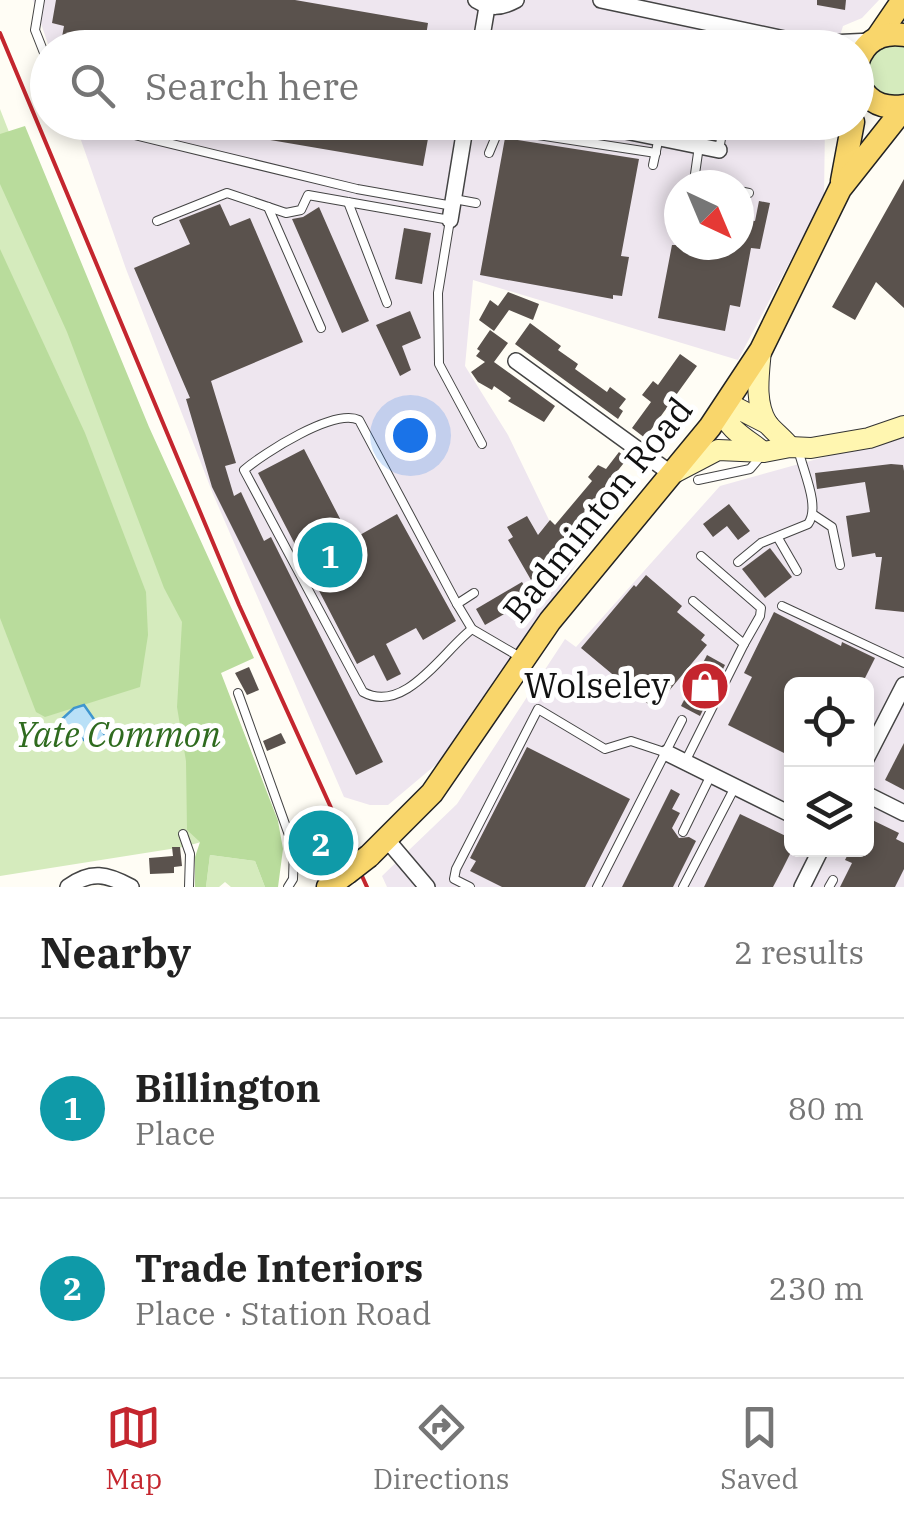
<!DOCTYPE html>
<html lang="en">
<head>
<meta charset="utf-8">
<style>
  :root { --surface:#fff; --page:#f6f6f6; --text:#222; --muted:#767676; --line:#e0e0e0; --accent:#c4262e }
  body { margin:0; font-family:"IBM Plex Serif",serif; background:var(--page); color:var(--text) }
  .controls { position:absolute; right:30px; bottom:30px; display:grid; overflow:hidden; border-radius:15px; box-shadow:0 5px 15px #0003 }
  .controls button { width:90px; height:90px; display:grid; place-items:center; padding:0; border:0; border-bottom:2px solid var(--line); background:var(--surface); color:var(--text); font:50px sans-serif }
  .compass { position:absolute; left:664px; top:170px; width:90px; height:90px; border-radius:50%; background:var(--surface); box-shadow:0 5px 15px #0003; rotate:136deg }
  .you { position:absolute; left:410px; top:435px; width:35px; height:35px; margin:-25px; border:8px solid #fff; border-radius:50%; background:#1a73e8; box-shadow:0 0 0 15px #1a73e833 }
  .badge { display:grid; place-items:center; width:65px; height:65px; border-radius:50%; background:var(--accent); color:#fff; font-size:32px; font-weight:700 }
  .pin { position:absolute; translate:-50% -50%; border:5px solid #fff; box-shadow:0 2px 10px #0006 }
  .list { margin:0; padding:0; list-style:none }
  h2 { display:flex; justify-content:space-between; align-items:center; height:130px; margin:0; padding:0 40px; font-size:42px }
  h2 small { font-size:32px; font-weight:400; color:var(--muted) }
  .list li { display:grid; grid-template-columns:65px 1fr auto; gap:30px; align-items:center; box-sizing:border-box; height:180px; padding:0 40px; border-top:2px solid var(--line) }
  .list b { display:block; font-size:38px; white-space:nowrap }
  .list p { margin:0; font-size:32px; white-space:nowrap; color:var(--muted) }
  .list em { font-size:32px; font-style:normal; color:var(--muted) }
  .icon { flex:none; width:55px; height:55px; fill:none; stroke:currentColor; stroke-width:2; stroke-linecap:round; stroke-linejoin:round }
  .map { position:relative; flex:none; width:904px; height:887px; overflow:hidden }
  .search { position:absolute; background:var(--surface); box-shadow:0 5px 15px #0003; left:30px; right:30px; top:30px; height:110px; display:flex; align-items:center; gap:25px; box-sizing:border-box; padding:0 35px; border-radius:55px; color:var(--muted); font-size:38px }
  .sheet { height:490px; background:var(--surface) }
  nav { display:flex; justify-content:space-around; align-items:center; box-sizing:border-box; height:140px; border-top:2px solid var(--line); background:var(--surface); font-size:28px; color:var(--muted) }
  nav a { display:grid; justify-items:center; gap:5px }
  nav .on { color:var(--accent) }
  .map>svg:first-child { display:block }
  .industrial { fill:#eee6ef; fill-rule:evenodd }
  .green { fill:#d5ebbd }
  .forest { fill:#b9dc9c }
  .water { fill:#b9e0f7; stroke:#3f96cf; stroke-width:2.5 }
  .building { fill:#5a524d }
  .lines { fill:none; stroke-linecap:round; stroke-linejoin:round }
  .service-casing { stroke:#444; stroke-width:10 }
  .minor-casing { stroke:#444; stroke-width:18 }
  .secondary-casing { stroke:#333; stroke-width:22 }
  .primary-casing { stroke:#222; stroke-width:25 }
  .service { stroke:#fff; stroke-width:8 }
  .minor { stroke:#fff; stroke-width:15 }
  .secondary { stroke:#fff6b0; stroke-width:20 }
  .primary { stroke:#f9d66b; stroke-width:22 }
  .rail { stroke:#c4262e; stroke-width:4 }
  .primary-bridge-casing { stroke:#222; stroke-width:25; stroke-linecap:butt }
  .primary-bridge { stroke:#f9d66b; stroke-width:22 }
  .labels { text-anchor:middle; stroke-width:10; stroke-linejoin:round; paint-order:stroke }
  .street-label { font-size:35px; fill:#111; stroke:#fff }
  .poi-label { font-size:35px; fill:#111; stroke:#fff; text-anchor:end }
  .park-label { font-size:35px; font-style:italic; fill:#2f6b1f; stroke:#fff }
</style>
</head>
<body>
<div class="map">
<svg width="904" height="887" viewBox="0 0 904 887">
  <rect width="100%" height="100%" fill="#fffdf5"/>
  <g class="industrial">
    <path d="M33,0H879L862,18L843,26L836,48L49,47Z"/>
    <path d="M75,123H825L824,197L738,360L473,280L465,366L508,435L549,520L586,550L445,757L388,805H370L344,797L213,494L126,269ZM679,185H739V245H679Z"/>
    <path d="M904,435V887H387L382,876L457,804L565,639L576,647L720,486ZM792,684H866V849H792Z"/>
  </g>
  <g class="green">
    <path d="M881,45H904V96L883,97L865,78L867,59Z"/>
    <path d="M0,109L278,821L183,847L0,876Z"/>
    <path d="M210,855L255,861L265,887H231L225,882L219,887H206Z"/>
  </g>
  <g class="forest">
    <path d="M25,126L149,427L254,658L221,673L278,821L283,849L278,887H265L255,861L210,855L206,887H195V857L200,842L187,830L186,761L177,707L182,622L164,588L67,332L0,184V134Z"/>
    <path d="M0,249L85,433L146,592L148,635L140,687L45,717L36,712L0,618Z"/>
  </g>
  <path class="water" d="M84,705L105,735L100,745L95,747L62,726L61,720L74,708Z"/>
  <g class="building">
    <path d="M56,0H295L428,23L424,48H60L64,26L52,23Z"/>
    <path d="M817,0H846L845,10L817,5Z"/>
    <path d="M525,30L595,42L594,48H522Z"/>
    <path d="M201,122H431L423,166L200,128Z"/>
    <path d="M505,138L639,159L621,256L629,257L622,296L613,295V299L480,275Z"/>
    <path d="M904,179V308L876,282L855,320L832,307Z"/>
    <path d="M759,201L770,203L760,249L751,248L740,307L730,305L725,331L658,318L672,245H739V218L755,221Z"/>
    <path d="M220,204L230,226L250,218L303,342L211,381L236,463L225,466L234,496L241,492L264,541L271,537L383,762L356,775L212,487L186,399L190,398L134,268L190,244L179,220Z"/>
    <path d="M319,207L369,321L342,333L292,219L303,217Z"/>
    <path d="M404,228L431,233L422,284L395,279Z"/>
    <path d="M508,292L539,304L533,320L509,310L494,331L479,320L490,300L498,306Z"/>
    <path d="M410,311L421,338L402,346L411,370L400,376L376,325Z"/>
    <path d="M530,323L561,346L558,350L578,364L575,369L607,392L610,387L626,399L619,408L623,411L618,419L515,344Z"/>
    <path d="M490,330L508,343L494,362L555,406L544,422L508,401L511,398L494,386L492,390L478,382L471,372L485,362L476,356L480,351L477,349Z"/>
    <path d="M680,354L697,366L645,438L632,428L651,402L642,395L653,381L658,385Z"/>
    <path d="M304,449L351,540L397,514L456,621L423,640L416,628L386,644L401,674L387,681L374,655L357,664L258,473Z"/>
    <path d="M619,452L627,459L531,580L508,540L513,537L507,527L527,516L538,535L550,520L555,525L592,481L588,477L598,465L606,469Z"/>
    <path d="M891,464L903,465L904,471V612L875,609L882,557H876L875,553L852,557L846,516L870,512L865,482L817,489L815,473Z"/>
    <path d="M729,504L750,531L738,540L727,526L713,537L703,524Z"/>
    <path d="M770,548L792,577L765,598L742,569Z"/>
    <path d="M646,575L682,606L677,612L705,635L701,640L707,645L654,709L581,648L634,585L636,587Z"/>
    <path d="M522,582L532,598L485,625L476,609Z"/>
    <path d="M774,612L841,646L842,642L875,658L862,684H792V757L728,725L752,677L744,673Z"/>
    <path d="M707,655L725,665L700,716L681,706Z"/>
    <path d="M249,667L259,690L247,695L235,673Z"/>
    <path d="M281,733L286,743L267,751L263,741Z"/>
    <path d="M904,743V790L885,780Z"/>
    <path d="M527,747L630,799L585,887H502L470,871L476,861L470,858Z"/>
    <path d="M671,789L680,794L672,809L680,813L672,828L679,838L689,837L696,841L673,887H622Z"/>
    <path d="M740,814L792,839V850L783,868L773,887H704Z"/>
    <path d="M866,817L899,833L896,839L904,843V869L895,887H840L852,863L845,860L850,850H866Z"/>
    <path d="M330,827L338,851L313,859L305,835Z"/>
    <path d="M172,847H180L182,866L174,867V873L150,874L149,858L173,856Z"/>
  </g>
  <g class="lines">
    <g class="service-casing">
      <g id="service">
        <path d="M40,0L35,30L48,63"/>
        <path d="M81,122L357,189L453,206"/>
        <path d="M699,146L694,181L712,185"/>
        <path d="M719,150L722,133"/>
        <path d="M489,153L499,129L656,153"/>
        <path d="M653,165L659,137"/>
        <path d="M739,191L749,193"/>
        <path d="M454,199L476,203"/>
        <path d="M348,202L387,303"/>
        <path d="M268,207L321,328"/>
        <path d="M157,221L227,193L286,213L301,210L308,195L450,220L438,293L439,364L482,444"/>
        <path d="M698,480L750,469L761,456"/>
        <path d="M814,515L832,527L840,565"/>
        <path d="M778,538L797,571"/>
        <path d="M701,556L761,608L760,616L744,644"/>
        <path d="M738,562L761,543L808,524C821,506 802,470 798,448"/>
        <path d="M474,593L457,604L472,629L520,657"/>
        <path d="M457,604L359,420C334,408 264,453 244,470L363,692C405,715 443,651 472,629"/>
        <path d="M782,606L904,663"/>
        <path d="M238,693L294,849L293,879L288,887"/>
        <path d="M685,762L744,644L693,601"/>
        <path d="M683,832L711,775"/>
        <path d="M183,834L190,854L189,887"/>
        <path d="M470,887L454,879L456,869L538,709L605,749L631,741L667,753"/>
        <path d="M597,887L682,720"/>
        <path d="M683,887L735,787"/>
        <path d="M829,887L833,880"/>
      </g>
    </g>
    <g class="minor-casing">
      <g id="minor">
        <path d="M476,0C491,9 501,8 516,0"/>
        <path d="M601,0L808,44L872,41"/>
        <path d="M480,48L487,7"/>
        <path d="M581,122L719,150"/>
        <path d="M450,220L466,122"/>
        <path d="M516,361L673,475"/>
        <path d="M667,753L792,815"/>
        <path d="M866,759L904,685"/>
        <path d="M866,794L904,813"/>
        <path d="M388,841L427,887"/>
        <path d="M68,887C91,870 107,874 131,887"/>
        <path d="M802,887L821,849"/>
      </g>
    </g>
    <g class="secondary-casing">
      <g id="secondary">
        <path d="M761,350C759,374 754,402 767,423C773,431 783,438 790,447"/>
        <path d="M762,451C747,439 727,429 722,410L735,407L768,424"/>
        <path d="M676,472L718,450L764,452L790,447L811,448L869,438L904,426"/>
      </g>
    </g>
    <g class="primary-casing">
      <g id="primary">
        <path d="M877,38L903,0"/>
        <path d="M856,69C861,44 878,31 904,35"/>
        <path d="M856,73C861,98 879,110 904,106"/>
        <path d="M842,181L853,122"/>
        <path d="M369,856L432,793L550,621L710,427L761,350L840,189L904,108"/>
        <path d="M328,887L347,873"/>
      </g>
    </g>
    <use href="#service" class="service"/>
    <use href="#minor" class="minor"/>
    <use href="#secondary" class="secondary"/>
    <use href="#primary" class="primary"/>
    <path class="rail" d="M0,33L239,605L367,887"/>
    <g class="primary-bridge-casing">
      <path id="primary-bridge" d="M347,873L369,856"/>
    </g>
    <use href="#primary-bridge" class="primary-bridge"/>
  </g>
  <defs>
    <g id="shop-disc" transform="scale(2.5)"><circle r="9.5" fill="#c4262e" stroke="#fff"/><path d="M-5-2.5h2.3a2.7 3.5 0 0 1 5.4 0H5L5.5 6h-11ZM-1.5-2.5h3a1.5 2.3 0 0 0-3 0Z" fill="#fff"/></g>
  </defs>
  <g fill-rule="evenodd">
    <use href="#shop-disc" x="705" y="686"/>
  </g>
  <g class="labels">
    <g class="street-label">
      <text transform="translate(598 510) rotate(-51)" y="12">Badminton Road</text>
    </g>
    <g class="poi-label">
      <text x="670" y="698">Wolseley</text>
    </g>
    <g class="park-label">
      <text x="118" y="747">Yate Common</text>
    </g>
  </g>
</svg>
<div class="controls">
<button><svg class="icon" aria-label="locate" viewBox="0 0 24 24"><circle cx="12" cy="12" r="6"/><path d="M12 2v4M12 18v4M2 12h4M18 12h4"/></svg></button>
<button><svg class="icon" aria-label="layers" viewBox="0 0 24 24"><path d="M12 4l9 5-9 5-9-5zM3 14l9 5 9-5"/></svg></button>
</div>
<svg class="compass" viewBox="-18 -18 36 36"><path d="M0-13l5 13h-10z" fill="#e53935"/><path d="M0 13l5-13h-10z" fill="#767676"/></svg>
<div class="you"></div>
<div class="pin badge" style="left:330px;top:555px;background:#0f9aa8">1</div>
<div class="pin badge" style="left:321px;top:843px;background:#0f9aa8">2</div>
<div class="search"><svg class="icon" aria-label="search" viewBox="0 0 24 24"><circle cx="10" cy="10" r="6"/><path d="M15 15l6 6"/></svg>Search here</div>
</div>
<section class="sheet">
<h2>Nearby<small>2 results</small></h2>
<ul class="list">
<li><span class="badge" style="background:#0f9aa8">1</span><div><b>Billington</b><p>Place</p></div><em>80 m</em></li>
<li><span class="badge" style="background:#0f9aa8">2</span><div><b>Trade Interiors</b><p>Place · Station Road</p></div><em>230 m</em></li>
</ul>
</section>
<nav>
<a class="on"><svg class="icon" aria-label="map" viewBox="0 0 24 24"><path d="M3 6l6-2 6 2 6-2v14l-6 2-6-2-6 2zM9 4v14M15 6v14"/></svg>Map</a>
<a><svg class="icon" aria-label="directions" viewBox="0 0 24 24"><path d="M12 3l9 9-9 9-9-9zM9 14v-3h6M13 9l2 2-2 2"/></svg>Directions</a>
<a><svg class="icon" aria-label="saved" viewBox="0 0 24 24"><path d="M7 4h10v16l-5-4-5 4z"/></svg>Saved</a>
</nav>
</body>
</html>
